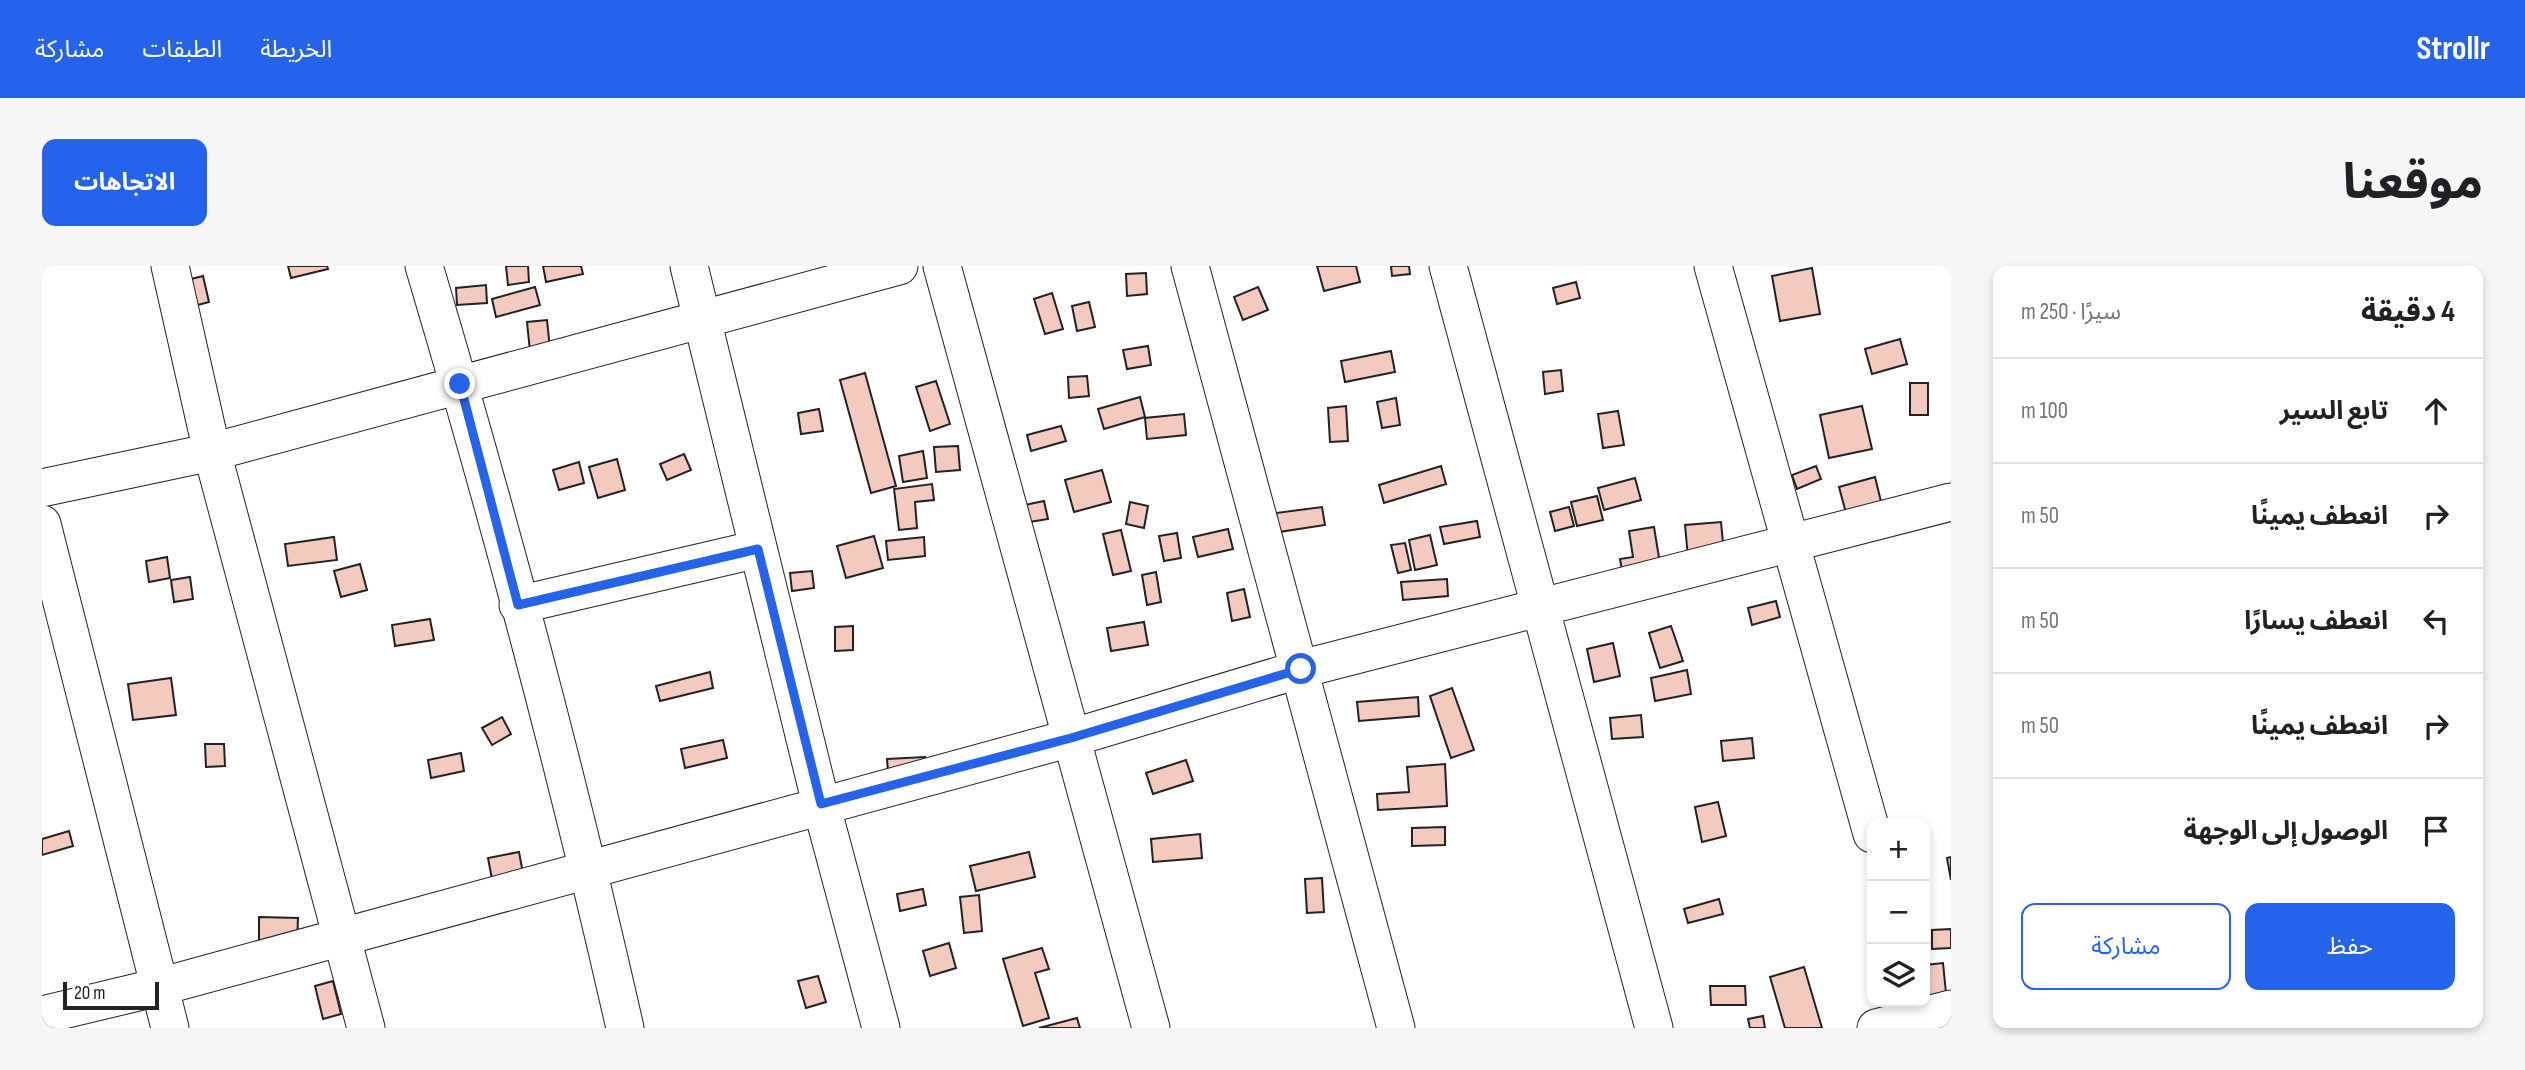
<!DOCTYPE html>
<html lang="ar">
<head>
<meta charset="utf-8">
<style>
  :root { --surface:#fff; --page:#f6f6f6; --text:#202124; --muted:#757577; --line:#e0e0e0; --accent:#2563eb }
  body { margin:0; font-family:"Sofia Sans Condensed","Noto Sans Arabic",sans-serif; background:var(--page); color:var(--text); direction:rtl }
  .controls { position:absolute; right:21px; bottom:21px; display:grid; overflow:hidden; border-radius:14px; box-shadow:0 4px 10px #0003 }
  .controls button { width:63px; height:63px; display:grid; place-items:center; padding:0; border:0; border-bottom:2px solid var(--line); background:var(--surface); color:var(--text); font:35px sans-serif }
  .scale { position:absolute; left:21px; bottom:18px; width:96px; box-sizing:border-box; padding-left:7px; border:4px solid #222; border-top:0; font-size:19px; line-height:24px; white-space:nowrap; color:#222; -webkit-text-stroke:5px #fff; paint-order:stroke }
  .stop { position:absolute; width:21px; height:21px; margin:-16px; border:5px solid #2563eb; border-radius:50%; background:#fff }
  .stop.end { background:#2563eb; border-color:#fff; box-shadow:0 2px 7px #0008 }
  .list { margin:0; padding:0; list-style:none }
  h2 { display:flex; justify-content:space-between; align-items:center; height:91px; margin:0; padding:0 28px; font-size:30px }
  h2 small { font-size:23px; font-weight:400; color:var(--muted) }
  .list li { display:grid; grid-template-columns:46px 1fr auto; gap:21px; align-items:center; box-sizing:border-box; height:105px; padding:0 28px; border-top:2px solid var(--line) }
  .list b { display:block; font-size:26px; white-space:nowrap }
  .list em { font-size:23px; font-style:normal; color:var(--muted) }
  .actions { display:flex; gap:14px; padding:21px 28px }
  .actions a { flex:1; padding:16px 0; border:2px solid var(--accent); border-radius:14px; text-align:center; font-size:24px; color:var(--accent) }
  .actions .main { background:var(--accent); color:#fff }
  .icon { flex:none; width:38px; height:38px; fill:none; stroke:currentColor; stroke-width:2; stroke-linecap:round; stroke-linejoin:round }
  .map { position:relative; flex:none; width:1909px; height:762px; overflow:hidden; direction:ltr; border-radius:14px }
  header { display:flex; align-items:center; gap:42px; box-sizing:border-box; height:98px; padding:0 35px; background:var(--accent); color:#fff }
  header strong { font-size:33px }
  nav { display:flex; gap:38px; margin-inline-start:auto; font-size:24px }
  .intro { display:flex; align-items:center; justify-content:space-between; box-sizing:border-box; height:168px; padding:0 42px }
  h1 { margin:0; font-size:49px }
  .button { padding:18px 32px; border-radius:14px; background:var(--accent); color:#fff; font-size:24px; font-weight:700 }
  main { display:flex; gap:42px; padding:0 42px }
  aside { flex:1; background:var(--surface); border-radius:14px; box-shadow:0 4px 10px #0003 }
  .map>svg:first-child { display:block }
  .building { fill:#f3c9c0; stroke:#222; stroke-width:2 }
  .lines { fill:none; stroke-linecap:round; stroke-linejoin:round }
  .minor-casing { stroke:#222; stroke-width:39 }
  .minor { stroke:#fff; stroke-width:37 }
  .route { stroke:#2563eb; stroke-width:9 }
</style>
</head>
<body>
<header>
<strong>Strollr</strong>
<nav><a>الخريطة</a><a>الطبقات</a><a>مشاركة</a></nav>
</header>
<div class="intro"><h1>موقعنا</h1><a class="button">الاتجاهات</a></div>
<main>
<aside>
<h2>4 دقيقة<small>سيرًا · 250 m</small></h2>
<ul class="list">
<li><svg class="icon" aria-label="ahead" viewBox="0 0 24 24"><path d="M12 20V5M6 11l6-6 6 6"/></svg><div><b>تابع السير</b></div><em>100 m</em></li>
<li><svg class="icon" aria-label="right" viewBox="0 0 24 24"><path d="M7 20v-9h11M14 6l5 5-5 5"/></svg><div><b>انعطف يمينًا</b></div><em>50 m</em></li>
<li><svg class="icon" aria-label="left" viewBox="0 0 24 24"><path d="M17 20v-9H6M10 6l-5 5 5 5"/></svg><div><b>انعطف يسارًا</b></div><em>50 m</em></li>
<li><svg class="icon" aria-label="right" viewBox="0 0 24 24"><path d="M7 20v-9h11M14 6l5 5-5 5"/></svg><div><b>انعطف يمينًا</b></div><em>50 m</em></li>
<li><svg class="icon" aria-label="arrive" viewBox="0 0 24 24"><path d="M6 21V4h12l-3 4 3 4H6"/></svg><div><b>الوصول إلى الوجهة</b></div></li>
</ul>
<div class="actions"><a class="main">حفظ</a><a>مشاركة</a></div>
</aside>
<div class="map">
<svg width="1909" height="762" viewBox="0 0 1909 762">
  <rect width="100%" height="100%" fill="#fff"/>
  <g class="building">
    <path d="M246,0H285L286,3L249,12Z"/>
    <path d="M464,0H486L487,16L466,19Z"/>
    <path d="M501,0H539L541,8L504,16Z"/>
    <path d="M1275,0H1314L1318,16L1282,25Z"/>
    <path d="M1349,0H1367L1368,8L1350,10Z"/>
    <path d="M1770,2L1778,48L1738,55L1730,10Z"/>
    <path d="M1104,7L1105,28L1085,30L1084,8Z"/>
    <path d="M161,10L167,36L148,41L141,15Z"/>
    <path d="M1534,16L1538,32L1515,38L1511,22Z"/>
    <path d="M444,19L445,37L415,39L414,22Z"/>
    <path d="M493,21L498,39L454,51L450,33Z"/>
    <path d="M1216,21L1226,44L1201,54L1192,31Z"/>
    <path d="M1010,27L1021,63L1003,68L992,33Z"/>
    <path d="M1047,36L1053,61L1035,65L1030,40Z"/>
    <path d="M505,54L510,103L490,105L485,56Z"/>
    <path d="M1858,73L1865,98L1830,108L1823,83Z"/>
    <path d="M1106,80L1109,99L1085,103L1081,84Z"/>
    <path d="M1349,85L1353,106L1303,116L1299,95Z"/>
    <path d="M1519,104L1521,125L1503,128L1501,106Z"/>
    <path d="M823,107L854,220L829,227L798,114Z"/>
    <path d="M1045,110L1047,130L1027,132L1026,111Z"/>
    <path d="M894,115L908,158L888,165L874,121Z"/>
    <rect x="1868" y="117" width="18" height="32"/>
    <path d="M1098,131L1103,151L1062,163L1056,143Z"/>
    <path d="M1354,132L1358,159L1340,162L1335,136Z"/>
    <path d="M1304,140L1306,175L1288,176L1286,142Z"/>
    <path d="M1820,140L1830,183L1787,192L1778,149Z"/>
    <path d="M777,143L781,165L759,168L756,147Z"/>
    <path d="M1576,145L1582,179L1561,182L1556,148Z"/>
    <path d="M1142,148L1144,169L1105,173L1103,152Z"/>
    <path d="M1019,160L1024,175L989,185L985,169Z"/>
    <path d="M916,180L918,204L894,206L892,181Z"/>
    <path d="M881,185L885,212L861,216L857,190Z"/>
    <path d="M642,188L649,204L625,214L618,198Z"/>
    <path d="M575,193L583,224L556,232L547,201Z"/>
    <path d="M537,196L542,217L517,224L511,204Z"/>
    <path d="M1399,200L1404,218L1342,237L1337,219Z"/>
    <path d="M1774,200L1779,213L1755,223L1750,209Z"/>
    <path d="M1060,204L1069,236L1032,246L1023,214Z"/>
    <path d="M1833,211L1843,252L1808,262L1797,221Z"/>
    <path d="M1593,212L1599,234L1562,244L1556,222Z"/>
    <path d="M890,218L892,234L873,236L875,262L857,264L852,223Z"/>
    <path d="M1555,230L1561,254L1535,260L1529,236Z"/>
    <path d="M1002,235L1006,253L981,257L978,240Z"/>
    <path d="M1088,236L1106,240L1102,262L1084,258Z"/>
    <path d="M1280,241L1283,259L1237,266L1234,247Z"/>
    <path d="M1527,241L1532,260L1513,265L1508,246Z"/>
    <path d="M1435,255L1438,271L1402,278L1398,261Z"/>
    <path d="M1679,256L1683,298L1647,302L1643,259Z"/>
    <path d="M1612,261L1621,316L1583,322L1578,293L1591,291L1587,265Z"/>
    <path d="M1186,263L1191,283L1156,291L1151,271Z"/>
    <path d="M1079,264L1089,305L1071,309L1061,268Z"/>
    <path d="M1135,267L1139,292L1122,295L1117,270Z"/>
    <path d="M1388,269L1395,299L1373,304L1367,274Z"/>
    <path d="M832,270L841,302L804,312L795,280Z"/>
    <path d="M292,271L295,294L246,300L243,278Z"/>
    <path d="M882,271L883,290L846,294L844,275Z"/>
    <path d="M1363,277L1369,304L1356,307L1349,279Z"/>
    <path d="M125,291L128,312L107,316L104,295Z"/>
    <path d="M318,298L325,324L299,331L292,305Z"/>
    <path d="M770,305L772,322L750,325L748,307Z"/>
    <path d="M1114,306L1119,336L1105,339L1100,309Z"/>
    <path d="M148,311L151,333L132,336L129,314Z"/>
    <path d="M1405,313L1406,330L1361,334L1359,316Z"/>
    <path d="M1202,323L1208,351L1190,355L1185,327Z"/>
    <path d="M1734,335L1738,351L1710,359L1706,342Z"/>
    <path d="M388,353L392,374L353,380L350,359Z"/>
    <path d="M1102,356L1106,379L1069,385L1065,362Z"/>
    <path d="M811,360V384L793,385V361Z"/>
    <path d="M1629,360L1641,395L1618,402L1607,367Z"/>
    <path d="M1571,377L1578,410L1552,416L1545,383Z"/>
    <path d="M1645,404L1649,428L1613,435L1609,412Z"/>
    <path d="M668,406L671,422L618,435L614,420Z"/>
    <path d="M129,412L134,449L91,454L86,418Z"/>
    <path d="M1410,422L1432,484L1409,492L1388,430Z"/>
    <path d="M1376,431L1377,450L1317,455L1315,436Z"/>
    <path d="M1599,449L1601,471L1570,473L1568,452Z"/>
    <path d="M460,451L469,468L450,479L440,462Z"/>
    <path d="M1710,472L1712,492L1681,495L1679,475Z"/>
    <path d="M681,474L685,492L643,502L639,483Z"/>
    <path d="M163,478H182L183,500L164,501Z"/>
    <path d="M419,487L422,505L389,512L386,494Z"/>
    <path d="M883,491L884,516L847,519L845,493Z"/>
    <path d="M1144,494L1151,515L1111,528L1104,507Z"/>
    <path d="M1403,498L1405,540L1336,544L1335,528L1367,526L1365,501Z"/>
    <path d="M1676,536L1684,570L1660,576L1653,541Z"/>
    <path d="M1403,561V579L1370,580V562Z"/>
    <path d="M27,565L31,580L0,589V573Z"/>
    <path d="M1158,568L1160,592L1111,596L1109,573Z"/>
    <path d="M477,586L483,618L452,624L446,592Z"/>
    <path d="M987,586L993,611L934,625L928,600Z"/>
    <path d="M1909,591V614L1905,592Z"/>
    <path d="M1280,612L1282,646L1265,647L1263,613Z"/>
    <path d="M881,623L884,639L858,645L855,628Z"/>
    <path d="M937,629L940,665L922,667L918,631Z"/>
    <path d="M1677,633L1681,648L1646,657L1642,643Z"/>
    <path d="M217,651L256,652L255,678L217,677Z"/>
    <path d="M1909,663V682L1890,683V664Z"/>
    <path d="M907,677L914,702L888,710L881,685Z"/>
    <path d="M1000,682L1007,703L993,707L1007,752L981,760L961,693Z"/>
    <path d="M1901,697L1904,727L1890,762L1883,699Z"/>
    <path d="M1762,701L1780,762H1743L1728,711Z"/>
    <path d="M776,710L784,736L764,742L756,715Z"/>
    <path d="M291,715L299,748L281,753L273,720Z"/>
    <path d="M1668,720H1703L1704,739H1669Z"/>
    <path d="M1721,750L1723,762H1708L1706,753Z"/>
    <path d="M1035,752L1038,762H997Z"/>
  </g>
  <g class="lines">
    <g class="minor-casing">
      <g id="minor">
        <path d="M128,0L170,186L324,762"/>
        <path d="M382,0C457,251 525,506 583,762"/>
        <path d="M647,0L779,538L839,762"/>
        <path d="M900,0L1109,762"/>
        <path d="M1148,0L1354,762"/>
        <path d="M1406,0L1612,762"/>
        <path d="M1671,0L1830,568"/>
        <path d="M0,222L170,186L857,0"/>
        <path d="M0,258L128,762"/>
        <path d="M476,339L716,283"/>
        <path d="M0,749L117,721L1029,472L1259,403L1909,236"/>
        <path d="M1834,762L1909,743"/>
      </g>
    </g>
    <use href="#minor" class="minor"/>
  </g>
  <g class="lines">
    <path class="route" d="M418,118L476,339L716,283L779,538L1029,472L1259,403"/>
  </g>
</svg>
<div class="controls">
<button>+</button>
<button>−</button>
<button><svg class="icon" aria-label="layers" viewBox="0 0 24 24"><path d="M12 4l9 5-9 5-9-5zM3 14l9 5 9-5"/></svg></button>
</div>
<div class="scale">20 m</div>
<div class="stop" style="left:1259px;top:403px"></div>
<div class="stop end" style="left:418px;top:118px"></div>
</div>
</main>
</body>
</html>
